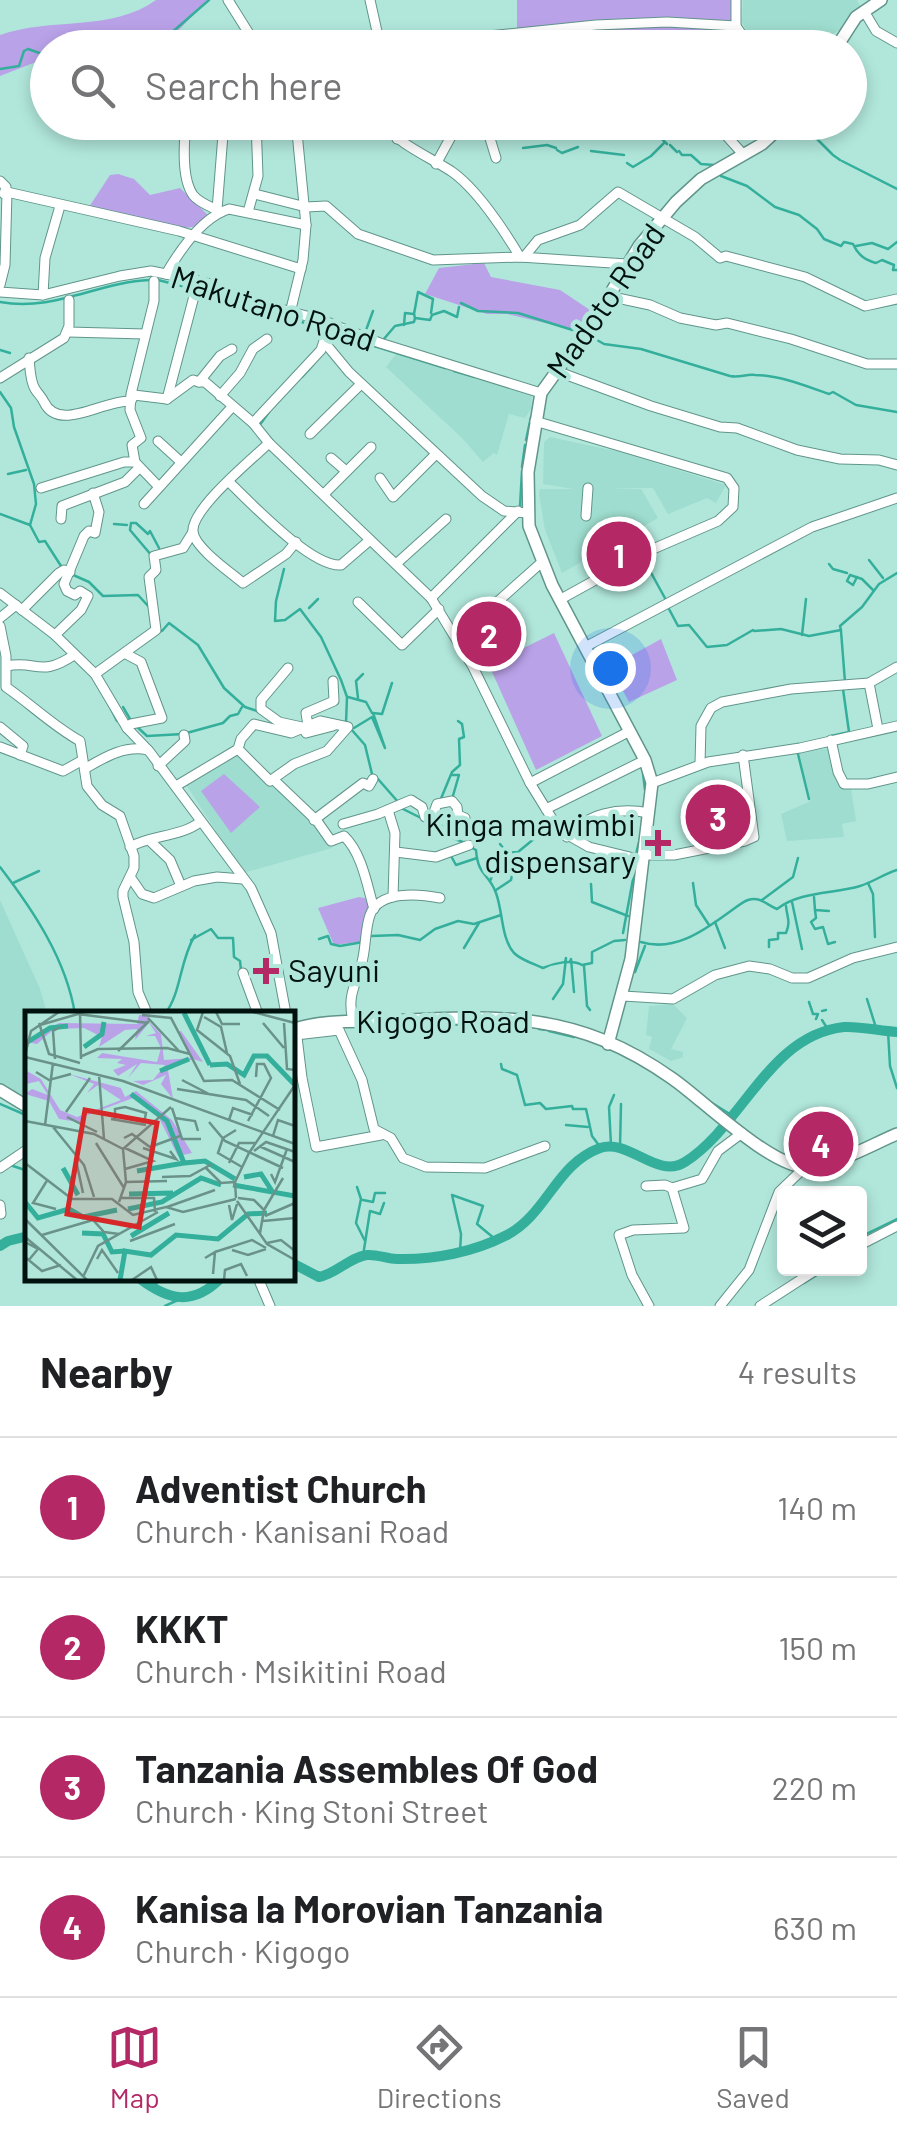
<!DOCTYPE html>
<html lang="en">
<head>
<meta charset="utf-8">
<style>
  :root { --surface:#fff; --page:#f2f2f2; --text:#202124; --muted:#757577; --line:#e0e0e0; --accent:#b32865 }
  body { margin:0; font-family:Barlow,sans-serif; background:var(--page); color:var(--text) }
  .controls { position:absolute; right:30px; bottom:30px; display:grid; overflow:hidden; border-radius:10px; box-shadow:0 5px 15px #0003 }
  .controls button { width:90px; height:90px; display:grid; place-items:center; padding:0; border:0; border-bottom:2px solid var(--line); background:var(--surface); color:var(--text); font:50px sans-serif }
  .you { position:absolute; left:610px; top:668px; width:35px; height:35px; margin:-25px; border:8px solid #fff; border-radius:50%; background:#1a73e8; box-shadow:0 0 0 15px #1a73e833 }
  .badge { display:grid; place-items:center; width:65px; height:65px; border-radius:50%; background:var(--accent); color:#fff; font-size:32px; font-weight:700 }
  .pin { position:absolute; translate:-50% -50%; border:5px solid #fff; box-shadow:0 2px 10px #0006 }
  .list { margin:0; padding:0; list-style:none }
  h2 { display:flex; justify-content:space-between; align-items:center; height:130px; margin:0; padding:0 40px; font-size:42px }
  h2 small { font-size:32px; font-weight:400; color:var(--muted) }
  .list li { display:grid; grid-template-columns:65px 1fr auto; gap:30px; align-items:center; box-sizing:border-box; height:140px; padding:0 40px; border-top:2px solid var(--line) }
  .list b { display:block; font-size:38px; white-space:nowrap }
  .list p { margin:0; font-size:32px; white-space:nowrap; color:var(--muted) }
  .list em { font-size:32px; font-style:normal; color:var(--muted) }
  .icon { flex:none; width:55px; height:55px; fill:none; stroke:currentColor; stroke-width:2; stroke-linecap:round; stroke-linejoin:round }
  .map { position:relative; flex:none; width:897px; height:1306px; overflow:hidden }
  .search { position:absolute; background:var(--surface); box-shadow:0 5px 15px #0003; left:30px; right:30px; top:30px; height:110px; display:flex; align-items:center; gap:25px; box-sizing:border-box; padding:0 35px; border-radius:55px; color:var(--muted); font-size:38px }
  .sheet { height:690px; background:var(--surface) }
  nav { display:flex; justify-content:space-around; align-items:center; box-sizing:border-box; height:140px; border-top:2px solid var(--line); background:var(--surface); font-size:28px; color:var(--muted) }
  nav a { display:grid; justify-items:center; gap:5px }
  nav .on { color:var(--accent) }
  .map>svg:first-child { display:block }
  .built { fill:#9eddcf }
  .green { fill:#baa2e9 }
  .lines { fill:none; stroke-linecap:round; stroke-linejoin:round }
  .stream { stroke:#34af9b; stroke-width:2.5 }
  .river { stroke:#34af9b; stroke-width:10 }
  .minor-casing { stroke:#61958a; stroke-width:11 }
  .major-casing { stroke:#61958a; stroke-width:14 }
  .minor { stroke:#fff; stroke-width:9 }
  .major { stroke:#fff; stroke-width:11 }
  .poi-dot { fill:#b32865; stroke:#b1e7db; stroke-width:4 }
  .labels { text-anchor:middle; stroke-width:9; stroke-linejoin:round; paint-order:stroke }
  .street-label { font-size:32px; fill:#00120e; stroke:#b1e7db }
  .poi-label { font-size:32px; fill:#00120e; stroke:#b1e7db; text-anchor:end }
  .inset-river { fill:none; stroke:#34af9b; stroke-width:5 }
  .inset-road { fill:none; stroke:#6a9289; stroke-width:2.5 }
  .view { fill:#d62828; fill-opacity:0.15; stroke:#d62828; stroke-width:5 }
  .inset-edge { fill:none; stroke:#00120e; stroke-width:5 }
</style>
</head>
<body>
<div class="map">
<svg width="897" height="1306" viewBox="0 0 897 1306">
  <rect width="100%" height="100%" fill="#b1e7db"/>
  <g class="built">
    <path d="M743,0H857L860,6L846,25L823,41L826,47H755L742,22Z"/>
    <path d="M396,354L485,377L532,395L531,409L525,418L509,414L497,455L494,453L483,462L463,439L386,367Z"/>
    <path d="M550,437L620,452L726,485L716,503L707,498L668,514L653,488H607L641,489L658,518L562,573L545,530L539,494L540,489H574L543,484L544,442Z"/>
    <path d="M831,748L851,788L856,821L842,824L844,837L787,841L781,814L811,801L799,752Z"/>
    <path d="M238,750L328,838L332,848L243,873L185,783Z"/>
    <path d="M0,900L40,989L47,1013L28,1014L27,1103L0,1089Z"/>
    <path d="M673,1004L687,1018L671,1049L683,1052V1057L671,1061L649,1049L652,1037L646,1035L649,1006Z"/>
  </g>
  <g class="green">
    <path d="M156,0H208L162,47L48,48L47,64L36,62L0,76V35C50,17 112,32 156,0Z"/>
    <path d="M517,0H735L738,25L726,41L700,47H517Z"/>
    <path d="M118,174L134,179L150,195L180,188L209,216L198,226L179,229L89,207L110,175Z"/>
    <path d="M484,263L491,277L560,290L590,310L576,330L507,314H487L425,294L439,268Z"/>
    <path d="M554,633L602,736L536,770L489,665Z"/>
    <path d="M661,639L677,680L629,702L610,667Z"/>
    <path d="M224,774L260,807L231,833L201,791Z"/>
    <path d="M359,897L370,899L372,909L366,941L334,945L318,908Z"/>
  </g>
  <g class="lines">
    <g class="stream">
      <path d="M154,48L209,0"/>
      <path d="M0,69L19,66L24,51L28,49L48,56"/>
      <path d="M800,122L832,154"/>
      <path d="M659,126L658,135L667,144"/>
      <path d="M670,145L677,152"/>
      <path d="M523,148L547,145L556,148"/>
      <path d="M557,150L562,153L578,147"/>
      <path d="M591,151L624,155"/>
      <path d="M679,151L682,155H691L701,164L714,165"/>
      <path d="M833,155L840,160"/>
      <path d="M842,161L897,189"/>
      <path d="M627,163L633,167L651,156L664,143"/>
      <path d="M721,176L747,186L775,207L799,215L817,229L824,239L841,246L844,242L853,244C858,255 865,260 876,263L882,260L894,265L893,270H897"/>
      <path d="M856,246L872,243L888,249L897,242"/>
      <path d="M158,280L194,289"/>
      <path d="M201,290L246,304"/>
      <path d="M245,294L261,300"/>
      <path d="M0,302C54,312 98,282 150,280"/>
      <path d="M461,303L478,311L518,313L579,332"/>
      <path d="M253,306L314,326"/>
      <path d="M414,314L418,292L433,299L431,313"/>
      <path d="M404,325L405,313L414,314L415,318L430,320L432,315L444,311L457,317L459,307"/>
      <path d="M329,332L445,368"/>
      <path d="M365,333L373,311"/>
      <path d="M590,336L604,344L641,349L730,376C740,378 745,374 755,375C779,375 806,386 829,394L833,392L856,405L897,412"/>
      <path d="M383,340L395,326L414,322L415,318"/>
      <path d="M0,350L10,353"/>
      <path d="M454,371L475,377"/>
      <path d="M302,377L313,365"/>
      <path d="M0,392L11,408L14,427L34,484L36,504L30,525"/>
      <path d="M259,426L269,412"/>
      <path d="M526,440L531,417"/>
      <path d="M522,467L525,445"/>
      <path d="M8,474L26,470"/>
      <path d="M520,506L522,471"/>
      <path d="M0,514L30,525L39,542L45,541L61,566"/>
      <path d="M114,524L127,525"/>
      <path d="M634,536L628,540L637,555"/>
      <path d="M152,556L130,530L131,523H136L148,534L150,531L159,548"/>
      <path d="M644,560L666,600"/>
      <path d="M869,560L883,578"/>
      <path d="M829,564L833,569L847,573"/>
      <path d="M284,569L276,601L275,621L285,620L300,609L321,637L341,680L347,697L346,723"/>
      <path d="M71,574L89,582L103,596L138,595L149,607"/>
      <path d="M850,575L862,579L873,590"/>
      <path d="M850,575L847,581L853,585L857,577"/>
      <path d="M309,608L318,599"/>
      <path d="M669,609L678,626L689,625L707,647L727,645L753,630"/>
      <path d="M159,630L162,631L169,623L198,645L224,688L245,707L260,712"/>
      <path d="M754,631L781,629L809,636L841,630L840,626L862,607L879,584L897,573"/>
      <path d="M841,631L845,682"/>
      <path d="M802,635L806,599"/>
      <path d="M348,697L366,702L372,713"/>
      <path d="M358,698L356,681L363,674"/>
      <path d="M123,707L130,719"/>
      <path d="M111,709L117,721"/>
      <path d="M135,725L147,736L183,734L223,723L230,716L238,714L242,707"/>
      <path d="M354,728L372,717L385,748L373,713L382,714L392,683"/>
      <path d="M351,729L365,745L372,774"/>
      <path d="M831,736L849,732L843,689"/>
      <path d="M798,754L809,799"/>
      <path d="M643,773L645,790"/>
      <path d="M378,779L399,803"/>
      <path d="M452,799L459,775H452"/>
      <path d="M440,801L452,772L460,765L459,739L464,737L462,724L458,721"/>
      <path d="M403,809L423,819"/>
      <path d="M435,821L444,828L443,834L465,843"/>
      <path d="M453,836L455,819"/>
      <path d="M472,848L476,850C478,877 489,873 496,893C503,912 501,938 514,953C521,960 534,964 543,968C554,963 572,959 582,965L592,963V952L614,941L625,940"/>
      <path d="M506,853L518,852L535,838L531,831L546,821"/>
      <path d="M636,854L640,838"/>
      <path d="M451,856L456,865L477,858"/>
      <path d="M0,867C33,910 66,959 75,1014"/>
      <path d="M490,881L494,872L507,865L506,852L500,844"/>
      <path d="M13,883L39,871"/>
      <path d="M693,883L696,905L709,925"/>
      <path d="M868,883L873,894L875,937"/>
      <path d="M591,884L592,902L628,916"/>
      <path d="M496,890L511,880L512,875"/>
      <path d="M814,897L815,910L829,911"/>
      <path d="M762,900L793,877L798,858"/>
      <path d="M792,902L802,949"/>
      <path d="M815,910L816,918L811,922L815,929L823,927L828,944L835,942"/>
      <path d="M715,922L725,948"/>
      <path d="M623,933L636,863"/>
      <path d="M372,936L398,935L420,940L435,929L458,921L474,924L501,915"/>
      <path d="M319,939L328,936L331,944L340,946L363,942"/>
      <path d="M191,940L211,929L218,938H233L234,957L240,961L241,970"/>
      <path d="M641,942C673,952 702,932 728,913C734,909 742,902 748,900C760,896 767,905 777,909C800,891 834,894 860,886C873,882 884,874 897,870"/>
      <path d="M769,947V940L778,939V933H786C791,921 787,918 786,906"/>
      <path d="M464,948L479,923"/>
      <path d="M570,962L571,959L574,992"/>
      <path d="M584,966L587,1006L590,1010"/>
      <path d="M635,972L645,946"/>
      <path d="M553,999L563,984L566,958L565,962"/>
      <path d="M867,999L877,1031"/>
      <path d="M809,1002L813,1014H818L816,1019"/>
      <path d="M822,1011L826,1010"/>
      <path d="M165,1014C182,991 179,962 195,935"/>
      <path d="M822,1020L829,1031"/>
      <path d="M405,1026H410"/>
      <path d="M416,1026L474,1024"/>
      <path d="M387,1027L402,1026"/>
      <path d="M539,1029L547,1030"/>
      <path d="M549,1031L574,1037"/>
      <path d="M888,1031L890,1066L897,1088"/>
      <path d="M649,1058L664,1067"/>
      <path d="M501,1064L502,1069L517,1075L525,1105L540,1103L546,1109L572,1106L573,1109H586L592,1136L601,1148"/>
      <path d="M712,1103L733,1116"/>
      <path d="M0,1104L28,1116"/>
      <path d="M566,1125L588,1127"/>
      <path d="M611,1145L609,1107L614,1095"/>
      <path d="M620,1147L621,1104"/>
      <path d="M10,1165L28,1171"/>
      <path d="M357,1187L361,1199L356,1223L365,1241"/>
      <path d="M363,1200L373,1202L375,1193H385"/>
      <path d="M860,1237L897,1219"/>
      <path d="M460,1252L461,1234L452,1195L483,1206L477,1224L495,1239"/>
      <path d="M363,1256L370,1211L380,1214L384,1203"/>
      <path d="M804,1283L828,1268"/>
      <path d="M154,1292L158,1278"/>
      <path d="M165,1306L178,1300"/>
    </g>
    <g class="river">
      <path d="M0,1246L8,1241L28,1236"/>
      <path d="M292,1263L319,1277C336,1274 350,1257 367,1255C377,1254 387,1259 397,1259C434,1260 474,1252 507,1235C547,1214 556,1164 600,1148C629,1138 657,1180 685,1162C743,1125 769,1035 844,1027C860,1026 880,1031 897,1032"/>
      <path d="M139,1278C169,1301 193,1306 221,1278"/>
    </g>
    <g class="minor-casing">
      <g id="minor">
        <path d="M228,0L258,48"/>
        <path d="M370,0L380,45"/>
        <path d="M864,11L876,31L897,43"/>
        <path d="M736,26V0"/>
        <path d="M371,48L596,25L667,22L736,26L751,48"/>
        <path d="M186,122C184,142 181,178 193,195C199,203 212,207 221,212"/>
        <path d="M381,122C400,145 426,155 451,171C476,188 504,230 520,257"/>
        <path d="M485,122L496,158"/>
        <path d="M714,122L742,153"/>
        <path d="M397,139L430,122"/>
        <path d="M436,164L459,122"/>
        <path d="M0,181L6,187L4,194L7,192L5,265L0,285"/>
        <path d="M7,192L179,231L301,269"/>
        <path d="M255,194L306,207L326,206L358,234L433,260L520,257L627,264"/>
        <path d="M217,210L224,122"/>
        <path d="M248,212L258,176L256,122"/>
        <path d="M524,257L538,240L580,225L618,192L695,237L720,258L726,256L805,277L865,306L897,299"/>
        <path d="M166,274C180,250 202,217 229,209L306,225"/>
        <path d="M154,281V301L131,394L130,410L141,438L132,445L135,462L159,487"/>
        <path d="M0,292L43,295L120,276L151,271L166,274L207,283L250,301L318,319L380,343L541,393"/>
        <path d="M43,295L45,258L60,206"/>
        <path d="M608,296L650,305L680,318L716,325L727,323L791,339L867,364H897"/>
        <path d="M290,313L303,260L306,225L296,122"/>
        <path d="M68,332L145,334"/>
        <path d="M325,343L349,372L482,496L504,511L527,513"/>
        <path d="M29,358C30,368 30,381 35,389C38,394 42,397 44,402C59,433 102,400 131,401L134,395L167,399"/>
        <path d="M556,371L651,406L720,427L737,428L797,450L840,459L879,460L897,465"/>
        <path d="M0,378L64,338L69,326V300"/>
        <path d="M199,382H205L253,423L269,443L431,598L473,667L530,783L559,830L589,847L642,860"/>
        <path d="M220,396L240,373L253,349L267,339"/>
        <path d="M167,399L198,281"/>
        <path d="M167,399L193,380L199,382L220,356L232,349"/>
        <path d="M535,421L727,478L734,488L733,507L718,521L646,552L561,599"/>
        <path d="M253,423L321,350L330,323"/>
        <path d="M310,434L361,384"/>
        <path d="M158,441L181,462"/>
        <path d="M269,443C252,459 190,510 193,532C195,548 230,572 243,583L286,554L296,542"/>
        <path d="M331,458L346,471"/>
        <path d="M380,478L393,497L436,454"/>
        <path d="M229,482C251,503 311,567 341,565L370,540"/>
        <path d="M41,488L124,462H135"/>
        <path d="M325,493L371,447"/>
        <path d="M144,504L232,407"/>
        <path d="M586,516L588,488"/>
        <path d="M61,519L62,506L125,482L139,468"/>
        <path d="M396,564L446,519"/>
        <path d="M0,593L55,635L95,674L127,728L149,751L251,888L271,933L286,1014"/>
        <path d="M431,598L518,511"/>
        <path d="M358,602L402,645L439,609"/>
        <path d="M22,610L59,573L64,570L70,572"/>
        <path d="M0,618L16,605"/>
        <path d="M0,626L6,656V687C32,705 53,726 80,741L87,786L102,805L120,816L134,856V868L123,891V897L134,942L138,992L147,1013"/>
        <path d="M55,635L81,610L88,596L80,591L75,595L67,591L64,584L84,536L89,531L95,533L99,512L93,493"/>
        <path d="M457,638L542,562"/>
        <path d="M587,646L812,527L897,498"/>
        <path d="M126,654L141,662L162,718L131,724L127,728"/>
        <path d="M7,666C37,660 40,678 74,655"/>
        <path d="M288,668L261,700V709L279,722L302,727"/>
        <path d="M95,674L156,630L149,577L156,570L154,556L183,548L193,532"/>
        <path d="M869,683L878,729"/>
        <path d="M0,727L23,746L20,755"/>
        <path d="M831,740L838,772L844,784H868L897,777"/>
        <path d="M0,747L63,771L81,761"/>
        <path d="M238,749L270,781L294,764L327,751L348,727L320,721L308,726L306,713L334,701L333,681"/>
        <path d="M700,764L701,726L711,708L722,702L791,689L869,683L897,667"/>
        <path d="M158,766L185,741L184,735"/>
        <path d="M86,768C105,757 125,745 148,750"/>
        <path d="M274,780L317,821L331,841L344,836C362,853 367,885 374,909"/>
        <path d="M530,783L630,731"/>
        <path d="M652,783L708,762L800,748L897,726"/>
        <path d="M176,786L238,749L241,739L254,724L291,733L303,728L306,733L333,726"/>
        <path d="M546,809L645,760"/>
        <path d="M388,810L395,833L393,897"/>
        <path d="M314,820L363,783L369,786L373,779"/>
        <path d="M343,824L378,814L411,800L422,807L425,817L432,818L437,804L452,801L457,807L458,815L465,818"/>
        <path d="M567,837C587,813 619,807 649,813"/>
        <path d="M151,842L170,860L181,886"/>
        <path d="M130,847C150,835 181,837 200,822"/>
        <path d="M396,852L436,857L469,845"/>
        <path d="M642,855H674L745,841L754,837L743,755"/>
        <path d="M131,878L142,894L154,898L194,881L217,877L243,879"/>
        <path d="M243,973L258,1014"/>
        <path d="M623,996L673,999L715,975L749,966L770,969L792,978H808L853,958L897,947"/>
        <path d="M353,1022C347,994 355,988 362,962C366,947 365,929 370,915C379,890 419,894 440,898"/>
        <path d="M296,1029L302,1078L316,1147L381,1135"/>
        <path d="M296,1035L339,1030L362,1080L374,1129L391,1138L403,1158L426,1167L485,1168L545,1146"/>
        <path d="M0,1168L28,1149"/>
        <path d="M646,1186L665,1185L672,1188"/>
        <path d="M0,1205L1,1214"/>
        <path d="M860,1245L897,1226"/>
        <path d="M258,1278L270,1306"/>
        <path d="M649,1306L632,1275L619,1235L633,1230L684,1228L672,1188L702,1179L718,1151L742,1133"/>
        <path d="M720,1306L749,1270L779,1192L805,1167"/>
        <path d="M760,1306L819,1268"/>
      </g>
    </g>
    <g class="major-casing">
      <g id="major">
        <path d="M836,48L856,17L881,0"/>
        <path d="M292,1030C322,1019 359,1022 390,1021C502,1015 577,1011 673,1079C704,1101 769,1165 805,1167C829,1169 873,1144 897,1134"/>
        <path d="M608,1044L631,959L652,783L645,760L552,585L529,526L528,472L541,393L598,314L639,246L676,202L701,179L762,144L786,122"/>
        <path d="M0,1090L28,1107"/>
      </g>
    </g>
    <use href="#minor" class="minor"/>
    <use href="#major" class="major"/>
  </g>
  <g class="poi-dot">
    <path d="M653 828h10v10h10v10h-10v10h-10v-10h-10v-10h10z"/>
    <path d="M261 956h10v10h10v10h-10v10h-10v-10h-10v-10h10z"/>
  </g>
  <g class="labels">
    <g class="street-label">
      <text transform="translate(606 301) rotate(-55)" y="11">Madoto Road</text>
      <text transform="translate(273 309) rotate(18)" y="11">Makutano Road</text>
      <text x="443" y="1033">Kigogo Road</text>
    </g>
    <g class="poi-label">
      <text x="636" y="836">Kinga mawimbi<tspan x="636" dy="37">dispensary</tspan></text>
      <text x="288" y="982" text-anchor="start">Sayuni</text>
    </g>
  </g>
  <g transform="translate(25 1011)">
    <rect width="270" height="270" fill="#b1e7db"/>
    <path d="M125,3L123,10L136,23L139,49L166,47L153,21L156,20L178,51L168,48L143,59L148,88L136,73L141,64L118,74L108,70L128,69L140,54L116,52L103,67L112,53L93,65L88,59L101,54L92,52L97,48L72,47L77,42L132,51L136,37L130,25H121L131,22L124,12L110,29L112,18L100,19L74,36L77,26L59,17L29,18L12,33L2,31L34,12L112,13L114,4ZM0,59L16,68L35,99L52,106L96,89L73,74L62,82L69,73L44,63L96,77L100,86L111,80L147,109L167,142L153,145L134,107L108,87L57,106L60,112L34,108L24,90L0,83L7,78L23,84L14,70L1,73Z" fill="#baa2e9"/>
    <path class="inset-river" d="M159,2L185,54M1,32L25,17L43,15M59,36L77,23L79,11M185,54L202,53L219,64L229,45H242L269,73M135,60L164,48M106,83L142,110L159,152L180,150L210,168M38,157L53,184M112,160L159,152M219,166L236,163L247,180M208,174L270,185M104,183L148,182M0,191L13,207L44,198L58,206L92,199M103,198L137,191L176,167L196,174M57,222L78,223L87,241L100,240M106,225L144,202M95,269L100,240L126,244L151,224L193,228L223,203L242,202"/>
    <path class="inset-road" d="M55,1L56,48M178,1L172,19L205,45L215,73M191,1L197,13H215M228,1L270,12M117,4L146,7L179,70L207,69L255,99M179,6L196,16L202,42M123,7L154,40M14,12L24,43L55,52M238,12L259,37M259,12L262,58L270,59M15,14L53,3L123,12M93,40L124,10M0,44L6,20L34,1M57,45L73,38L142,37L165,43M0,46L98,70L270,133M30,48L28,20L35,16M11,61L24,69L46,63M74,64L79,128M157,69L184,83M152,78L221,89L244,105M147,97L157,128H176M41,101L65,67M42,106L72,121M150,107L170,110L173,120M86,108L121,114M90,108V98L100,96L121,102L119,112M204,109L208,97L228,104M0,110L69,123L98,138M223,110L246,67L239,53H232L231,66M184,111L200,130L258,157M20,114L28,52M28,116L59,154L69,186M211,119L198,127L193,142L217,156M248,125L253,109L270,115M99,127L107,123L125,136L155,125M71,132L99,177M234,135L270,151M100,137L128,150L100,158M118,137L151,148L145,140M229,140L241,131L270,141M51,149L58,182M0,152L47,188H87L108,204L141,196L158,201L211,188M204,152L214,132H231M181,157L196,172L210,171M246,163L250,171L262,138M137,166L165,165L187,153M23,168L8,192L31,198M101,171L142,170M96,187H129L130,201M211,187L210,171L224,142L270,74M213,187L229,189L239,199L235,222M212,190L242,233L270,249M94,191L101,171L98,138L146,96M204,194L207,209L212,193M142,196L190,179M239,199L258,167M240,205L270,192M0,208L62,269M238,210L270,207M17,224L68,209L79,221L94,223M0,226L52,269M105,230L150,213M0,231L13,238L3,250M242,232L256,229L270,240M207,239L223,244L241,238M190,241L227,229L241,237M0,246L17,260L36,254M180,247L190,241L188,263M72,248L77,239L93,262M58,266L73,235L133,201M107,269L126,256L132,269M199,269L200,259L216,253L222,265"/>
    <path class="view" d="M60,99L132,112L114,216L42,203Z"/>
    <rect width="270" height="270" class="inset-edge"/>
  </g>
</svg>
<div class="controls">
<button><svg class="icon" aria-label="layers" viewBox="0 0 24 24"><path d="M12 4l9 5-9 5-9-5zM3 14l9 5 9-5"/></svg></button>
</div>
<div class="you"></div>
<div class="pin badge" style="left:619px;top:554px">1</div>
<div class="pin badge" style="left:489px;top:634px">2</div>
<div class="pin badge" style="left:718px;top:817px">3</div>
<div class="pin badge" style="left:821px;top:1144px">4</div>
<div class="search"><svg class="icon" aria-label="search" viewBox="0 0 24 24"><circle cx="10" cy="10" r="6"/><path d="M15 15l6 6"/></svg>Search here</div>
</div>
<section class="sheet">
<h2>Nearby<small>4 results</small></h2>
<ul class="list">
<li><span class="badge">1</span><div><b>Adventist Church</b><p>Church · Kanisani Road</p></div><em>140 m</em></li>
<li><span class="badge">2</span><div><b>KKKT</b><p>Church · Msikitini Road</p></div><em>150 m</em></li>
<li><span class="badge">3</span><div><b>Tanzania Assembles Of God</b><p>Church · King Stoni Street</p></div><em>220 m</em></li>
<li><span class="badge">4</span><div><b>Kanisa la Morovian Tanzania</b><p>Church · Kigogo</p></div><em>630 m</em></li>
</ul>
</section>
<nav>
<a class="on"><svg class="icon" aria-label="map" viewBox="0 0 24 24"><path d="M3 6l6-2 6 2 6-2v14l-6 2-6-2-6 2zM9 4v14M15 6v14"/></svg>Map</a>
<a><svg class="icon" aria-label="directions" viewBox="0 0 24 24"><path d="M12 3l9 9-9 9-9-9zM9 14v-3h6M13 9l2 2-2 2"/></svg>Directions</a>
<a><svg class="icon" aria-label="saved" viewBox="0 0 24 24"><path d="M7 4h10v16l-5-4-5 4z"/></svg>Saved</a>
</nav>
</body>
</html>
